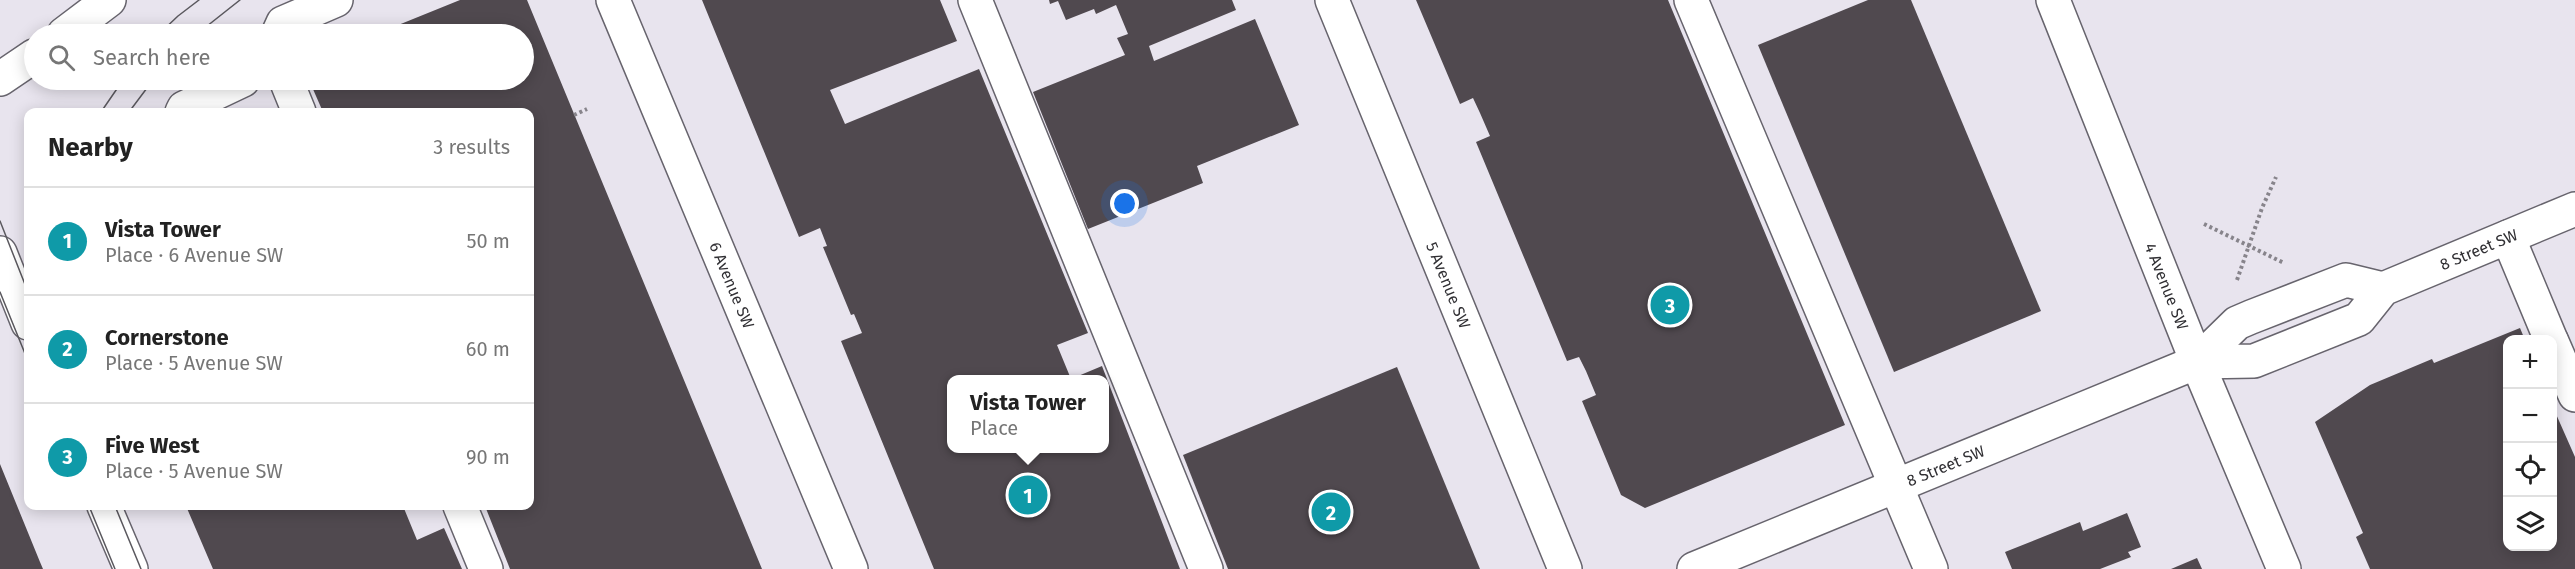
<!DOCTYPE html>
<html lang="en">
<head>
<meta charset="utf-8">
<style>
  :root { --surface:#fff; --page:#f2f2f2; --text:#222; --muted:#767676; --line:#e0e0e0; --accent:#0b8043 }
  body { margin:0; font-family:"Fira Sans",sans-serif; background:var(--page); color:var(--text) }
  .controls { position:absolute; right:18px; bottom:18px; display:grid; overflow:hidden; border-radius:12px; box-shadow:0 3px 15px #0003 }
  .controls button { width:54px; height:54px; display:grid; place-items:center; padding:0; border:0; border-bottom:2px solid var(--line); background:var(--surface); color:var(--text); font:30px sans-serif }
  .you { position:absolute; left:1125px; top:204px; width:21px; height:21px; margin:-15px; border:4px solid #fff; border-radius:50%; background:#1a73e8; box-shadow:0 0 0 9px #1a73e833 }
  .badge { display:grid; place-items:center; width:39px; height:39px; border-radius:50%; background:var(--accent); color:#fff; font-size:20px; font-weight:700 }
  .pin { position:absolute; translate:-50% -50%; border:3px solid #fff; box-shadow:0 2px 6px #0006 }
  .popup { position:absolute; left:947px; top:375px; width:162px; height:78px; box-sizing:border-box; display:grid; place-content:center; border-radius:12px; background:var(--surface); filter:drop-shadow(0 2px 4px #0005); font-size:20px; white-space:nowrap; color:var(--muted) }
  .popup b { font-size:22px; color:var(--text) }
  .popup::after { content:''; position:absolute; left:50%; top:100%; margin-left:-12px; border:12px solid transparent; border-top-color:var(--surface) }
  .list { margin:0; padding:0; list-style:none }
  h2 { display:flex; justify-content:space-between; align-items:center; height:78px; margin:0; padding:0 24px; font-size:26px }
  h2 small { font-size:20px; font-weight:400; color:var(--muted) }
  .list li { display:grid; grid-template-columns:39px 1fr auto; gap:18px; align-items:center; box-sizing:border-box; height:108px; padding:0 24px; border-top:2px solid var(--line) }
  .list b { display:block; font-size:22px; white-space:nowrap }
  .list p { margin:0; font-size:20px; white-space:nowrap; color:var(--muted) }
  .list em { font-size:20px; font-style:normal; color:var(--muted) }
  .icon { flex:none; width:33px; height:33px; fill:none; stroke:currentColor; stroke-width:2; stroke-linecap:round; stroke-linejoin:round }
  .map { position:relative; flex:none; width:2575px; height:569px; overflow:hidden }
  .search { position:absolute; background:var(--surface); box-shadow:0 3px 15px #0003; left:24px; top:24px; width:510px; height:66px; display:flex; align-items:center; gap:15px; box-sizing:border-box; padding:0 21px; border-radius:33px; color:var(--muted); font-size:22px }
  .panel { position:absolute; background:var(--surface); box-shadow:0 3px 15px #0003; left:24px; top:108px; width:510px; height:402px; border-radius:12px }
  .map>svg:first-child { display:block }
  .building { fill:#50494f; fill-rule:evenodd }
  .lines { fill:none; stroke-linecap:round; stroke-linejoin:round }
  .minor-casing { stroke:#67646d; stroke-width:36 }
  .major-casing { stroke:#67646d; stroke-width:36 }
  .path { stroke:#87848b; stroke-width:4; stroke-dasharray:3 3; stroke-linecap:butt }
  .minor { stroke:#fff; stroke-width:33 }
  .major { stroke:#fff; stroke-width:33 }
  .tram { stroke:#5b595f; stroke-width:1.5 }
  .labels { text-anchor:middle; stroke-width:6; stroke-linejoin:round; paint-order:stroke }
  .street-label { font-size:16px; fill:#313034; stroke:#fff }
</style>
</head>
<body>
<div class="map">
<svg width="2575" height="569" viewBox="0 0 2575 569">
  <rect width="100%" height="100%" fill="#e8e4ee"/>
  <g class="building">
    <path d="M460,0H527L762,569H510L485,506H530V112H323L309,80H524V34H376Z"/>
    <path d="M702,0H940L957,41L830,90L845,124L979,69L1088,333L1057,345L1071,379L1102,366L1180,569H934L841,341L862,333L854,314L851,315L823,247L827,246L820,228L799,237ZM952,380H1104V448H952Z"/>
    <path d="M1049,0H1232L1236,10L1149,46L1154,61L1255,19L1299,125L1197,166L1203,183L1088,229L1033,92L1125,55L1117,38L1128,34L1116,5L1096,14L1094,9L1066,20L1058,1L1050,4Z"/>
    <path d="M1416,0H1668L1845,425L1645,508L1621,495L1582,401L1596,395L1586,371L1579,357L1567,361L1476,142L1490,136L1480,113L1473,98L1460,104Z"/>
    <path d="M1868,0H1911L2041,311L1894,372L1758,45Z"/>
    <path d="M2520,328L2525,340H2508V546H2552V405L2575,457V569H2370L2356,537L2363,533L2315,422L2370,385L2432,359L2434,363Z"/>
    <path d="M1397,367L1480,569H1228L1183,455Z"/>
    <path d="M0,464L40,562L43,569H0Z"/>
    <path d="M186,506H403L417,540L444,528L462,569H213Z"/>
    <path d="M2127,513L2141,547L2128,552L2131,557L2100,569H2012L2005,552L2080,522L2083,531Z"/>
    <path d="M2197,558L2202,569H2171Z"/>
  </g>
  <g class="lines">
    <g class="minor-casing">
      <g id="minor">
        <path d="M975,0L1206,569"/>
        <path d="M1691,0L1931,569"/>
        <path d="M64,34L109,0"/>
        <path d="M278,34L283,23L336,0"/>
        <path d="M0,79L34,56"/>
        <path d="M286,80L299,112"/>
        <path d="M182,112L184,108L243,80"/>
        <path d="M2508,237L2551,340"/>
        <path d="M0,253L28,323"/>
        <path d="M2552,342L2575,395"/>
        <path id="s1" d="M2197,362L2254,361L2359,319L2383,289L2575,209"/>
        <path d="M2197,362L2237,323L2251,317L2346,280L2383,289"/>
        <path d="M104,506L131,569"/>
        <path d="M460,506L486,569"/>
      </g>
    </g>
    <g class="major-casing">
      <g id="major">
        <path id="s2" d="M613,0L851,569"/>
        <path id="s3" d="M1332,0L1565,569"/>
        <path id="s4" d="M2053,0L2197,362L2284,569"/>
        <path id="s5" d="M1694,569L2197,362"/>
      </g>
    </g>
    <g class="path">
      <path d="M574,115L587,109"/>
      <path d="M2204,224L2284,263"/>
      <path d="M2237,280L2262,208L2276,177"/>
    </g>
    <use href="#minor" class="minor"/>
    <use href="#major" class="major"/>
    <g class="tram">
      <path d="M159,34L178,16L199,0"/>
      <path d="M197,34L240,0"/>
      <path d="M101,112L123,80"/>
      <path d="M129,112L153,80"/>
      <path d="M0,221L28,292"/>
      <path d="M0,292L28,361"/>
      <path d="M89,506L115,569"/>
      <path d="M115,506L141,569"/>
    </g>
  </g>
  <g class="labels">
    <g class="street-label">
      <text dy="6" stroke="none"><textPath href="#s1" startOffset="312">8 Street SW</textPath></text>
      <text dy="6" stroke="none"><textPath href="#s3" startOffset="308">5 Avenue SW</textPath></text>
      <text dy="6" stroke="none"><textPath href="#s2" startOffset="309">6 Avenue SW</textPath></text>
      <text dy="6" stroke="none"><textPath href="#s4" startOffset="308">4 Avenue SW</textPath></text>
      <text dy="6" stroke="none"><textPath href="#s5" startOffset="272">8 Street SW</textPath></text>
    </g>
  </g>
</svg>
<div class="controls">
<button>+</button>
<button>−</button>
<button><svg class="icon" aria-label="locate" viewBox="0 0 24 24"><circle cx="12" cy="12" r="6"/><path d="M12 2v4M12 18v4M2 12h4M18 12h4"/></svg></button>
<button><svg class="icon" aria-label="layers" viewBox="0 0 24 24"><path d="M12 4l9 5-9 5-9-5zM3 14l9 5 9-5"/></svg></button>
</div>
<div class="you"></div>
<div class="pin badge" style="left:1028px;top:495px;background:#0f9aa8">1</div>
<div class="popup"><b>Vista Tower</b>Place</div>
<div class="pin badge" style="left:1331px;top:512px;background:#0f9aa8">2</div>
<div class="pin badge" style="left:1670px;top:305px;background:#0f9aa8">3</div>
<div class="search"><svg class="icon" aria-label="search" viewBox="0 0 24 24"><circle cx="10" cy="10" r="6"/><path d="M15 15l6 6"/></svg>Search here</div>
<section class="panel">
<h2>Nearby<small>3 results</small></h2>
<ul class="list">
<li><span class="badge" style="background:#0f9aa8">1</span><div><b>Vista Tower</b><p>Place · 6 Avenue SW</p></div><em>50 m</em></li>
<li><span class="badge" style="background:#0f9aa8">2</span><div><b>Cornerstone</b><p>Place · 5 Avenue SW</p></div><em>60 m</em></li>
<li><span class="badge" style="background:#0f9aa8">3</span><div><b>Five West</b><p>Place · 5 Avenue SW</p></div><em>90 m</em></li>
</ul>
</section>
</div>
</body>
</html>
